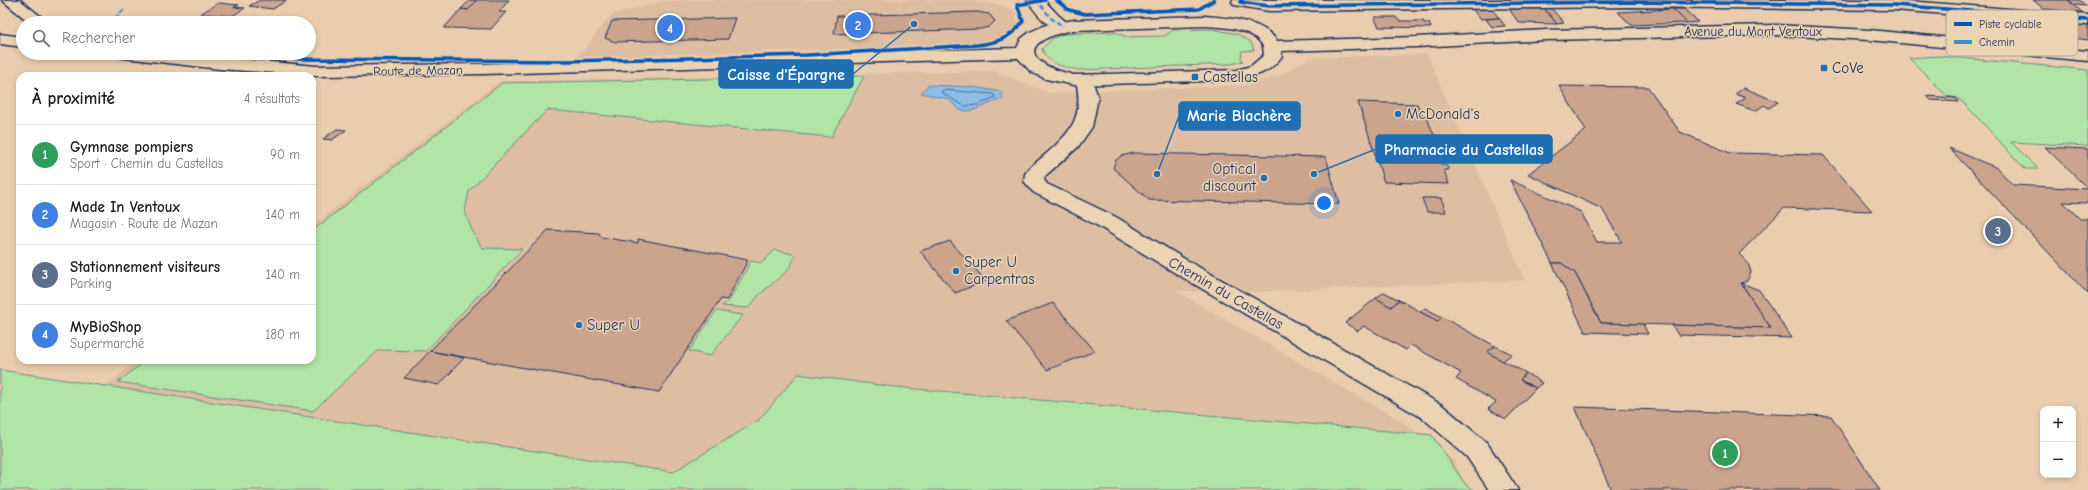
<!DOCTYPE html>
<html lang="fr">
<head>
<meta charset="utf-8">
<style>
  :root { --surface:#fff; --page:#f2f2f2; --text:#222; --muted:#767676; --line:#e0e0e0; --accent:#0b8043 }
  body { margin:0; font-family:"Comic Neue",sans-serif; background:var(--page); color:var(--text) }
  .controls { position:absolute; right:12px; bottom:12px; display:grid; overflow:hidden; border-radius:8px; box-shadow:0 2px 6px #0003 }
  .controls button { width:36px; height:36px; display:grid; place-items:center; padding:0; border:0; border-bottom:1px solid var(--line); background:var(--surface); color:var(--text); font:20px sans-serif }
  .you { position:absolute; left:1324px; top:203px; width:14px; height:14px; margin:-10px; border:3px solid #fff; border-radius:50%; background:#1a73e8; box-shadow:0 0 0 6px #1a73e833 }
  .badge { display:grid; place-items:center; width:26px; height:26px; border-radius:50%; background:var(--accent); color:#fff; font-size:13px; font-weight:700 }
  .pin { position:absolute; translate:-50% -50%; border:2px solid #fff; box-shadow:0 1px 4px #0006 }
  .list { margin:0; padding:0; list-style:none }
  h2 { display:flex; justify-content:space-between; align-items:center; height:52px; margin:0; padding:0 16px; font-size:17px }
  h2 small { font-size:13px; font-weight:400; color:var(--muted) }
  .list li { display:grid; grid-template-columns:26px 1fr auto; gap:12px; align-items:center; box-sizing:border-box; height:60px; padding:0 16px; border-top:1px solid var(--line) }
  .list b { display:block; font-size:15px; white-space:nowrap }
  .list p { margin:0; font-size:13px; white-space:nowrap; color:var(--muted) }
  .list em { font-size:13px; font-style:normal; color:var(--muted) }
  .icon { flex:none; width:22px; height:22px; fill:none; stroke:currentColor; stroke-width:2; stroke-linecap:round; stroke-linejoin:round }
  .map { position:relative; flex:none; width:2088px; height:490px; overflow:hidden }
  .search { position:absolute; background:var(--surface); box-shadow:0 2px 6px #0003; left:16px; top:16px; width:300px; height:44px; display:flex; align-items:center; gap:10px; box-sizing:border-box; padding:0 14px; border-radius:22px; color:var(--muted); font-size:15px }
  .panel { position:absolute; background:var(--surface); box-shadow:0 2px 6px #0003; left:16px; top:72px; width:300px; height:292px; border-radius:12px }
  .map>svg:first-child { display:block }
  .built { fill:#ddbea3 }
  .green { fill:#b1e5a7; stroke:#668a82 }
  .water { fill:#8dbee8; stroke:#5f85b1 }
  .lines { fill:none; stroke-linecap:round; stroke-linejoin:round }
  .shore { stroke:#496895; stroke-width:1 }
  .building { fill:#cba48e; stroke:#1b2f5e }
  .street-casing { stroke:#1b2f5e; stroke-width:3 }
  .secondary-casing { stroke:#1b2f5e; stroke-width:3 }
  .street { fill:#ecd3b4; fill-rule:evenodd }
  .secondary { fill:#ecd3b4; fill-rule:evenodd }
  .quiet { stroke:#3891d7; stroke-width:2.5; stroke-dasharray:5 2.5; stroke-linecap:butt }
  .cycleway-casing { stroke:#ecd3b4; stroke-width:5.5 }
  .cycleway { stroke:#0057b8; stroke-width:3.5 }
  .poi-dot { fill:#1f6fb2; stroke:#ecd3b4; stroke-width:1.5 }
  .labels { text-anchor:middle; stroke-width:3; stroke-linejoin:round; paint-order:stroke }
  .far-street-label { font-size:13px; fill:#1b2f5e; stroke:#ecd3b4 }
  .poi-label { font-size:15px; fill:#1b2f5e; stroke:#ecd3b4; text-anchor:start }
  .street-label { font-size:15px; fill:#1b2f5e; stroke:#ecd3b4 }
  .key { fill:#ecd3b4; stroke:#ada29a; stroke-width:1 }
  .key-label { font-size:11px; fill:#1b2f5e }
  .leader { fill:none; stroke:#1f6fb2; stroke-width:1.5 }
  .callout-dot { fill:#1f6fb2; stroke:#ecd3b4; stroke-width:1.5 }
  .callout { fill:#1f6fb2; stroke:#1f6fb2; stroke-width:1.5 }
  .callout-label { font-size:16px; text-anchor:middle; font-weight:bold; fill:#fff }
</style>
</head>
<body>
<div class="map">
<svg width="2088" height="490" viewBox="0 0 2088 490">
  <rect width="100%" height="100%" fill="#eacdae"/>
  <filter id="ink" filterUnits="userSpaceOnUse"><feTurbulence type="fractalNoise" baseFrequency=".025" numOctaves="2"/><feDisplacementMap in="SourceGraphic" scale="8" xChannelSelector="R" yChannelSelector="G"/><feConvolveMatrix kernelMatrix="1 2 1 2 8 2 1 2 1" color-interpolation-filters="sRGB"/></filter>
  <g filter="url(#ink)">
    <g class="built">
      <path d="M695,0H968L1000,5L1016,12L1018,25L1000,38L975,43L912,45L889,48L578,57L611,15L662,1Z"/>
      <path d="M1427,54L1525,280L1254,292L1176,291L1408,425L1454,461L1468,490H0V467L138,360H312V226L500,81L994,71L1049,93L1248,85L1282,74L1309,58Z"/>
    </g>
    <g class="green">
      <path d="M1212,29L1237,34L1251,42L1254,50L1242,51L1241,59L1243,61L1231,64L1079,70C1064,67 1048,65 1042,49L1053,38L1064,34L1115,32L1126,37L1165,36L1173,30Z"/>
      <path d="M1939,56L2088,70V146L2011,142L2038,169H2025L1965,104L1957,98L1947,96L1909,58Z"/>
      <path d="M864,76L831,137L547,110L469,191L465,211L471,228L482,248L522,249L426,351L379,350L313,411L118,382L146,360H312V231L502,83Z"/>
      <path d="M775,250L792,254L795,257L788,270L759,295L748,308L722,306L729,301L751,261L762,263Z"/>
      <path d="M716,311L743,315L710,356L689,351Z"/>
      <path d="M0,370L673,472L759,420L798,374L894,387L1432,435L1465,484L1474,490H0Z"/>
    </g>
    <path class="water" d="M928,85L973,87L1002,92V99L971,111L960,110L948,99L921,93Z"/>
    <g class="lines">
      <path class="shore" d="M943,90L993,94L995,97L978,105L964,106L942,93Z"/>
    </g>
    <g class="building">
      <path d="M260,0H287L273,9L249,6Z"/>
      <path d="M470,0L477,1L468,10L461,9Z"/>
      <path d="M509,0L499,12H506L491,29L444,28L461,9L468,10L477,0Z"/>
      <path d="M2033,0H2068L2082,12L2044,9Z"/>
      <path d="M2068,0H2079L2087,6L2075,5Z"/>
      <path d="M218,3L239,5L234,7L245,8L232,16L200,14Z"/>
      <path d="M1471,7H1490L1499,18L1480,19Z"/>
      <path d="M1544,8L1557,24L1519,23L1509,9Z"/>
      <path d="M1544,8H1551L1564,23L1557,24Z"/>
      <path d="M1673,9L1687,23L1631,25L1618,12Z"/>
      <path d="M1673,9H1684L1698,22L1687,23Z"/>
      <path d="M977,12L989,14L995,21L989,27L981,29L834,34L837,16Z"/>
      <path d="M1374,17H1396L1399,21H1423L1424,23H1429L1431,28L1379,27Z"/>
      <path d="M2022,17L2088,23V40L2038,33Z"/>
      <path d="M735,18L728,39L615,42L605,38L612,21Z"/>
      <path d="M1499,18L1505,26L1492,27L1486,19Z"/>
      <path d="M1559,86L1648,87L1680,132L1730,153L1823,155L1872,211L1784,208L1739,254L1748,263L1751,272L1747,281L1741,283L1771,328L1601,323L1575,273L1561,263H1552L1510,180L1581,212L1597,242H1622L1602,209L1528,174L1586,130Z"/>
      <path d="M1744,88L1778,102L1769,108L1764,105L1755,111L1736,104L1746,98L1735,94Z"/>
      <path d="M1927,96L1956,98L1959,102L1931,100Z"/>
      <path d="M1358,102L1417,104L1422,116H1426L1437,142H1432L1442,165H1446L1449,170H1444L1449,184L1384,182Z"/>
      <path d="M337,129L346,130L332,140L323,139Z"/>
      <path d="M2045,147L2088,149V189L2083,184Z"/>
      <path d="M1949,148L1997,168L2013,185L2088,189V203L2063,202L2080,219H2088V294Z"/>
      <path d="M1134,153L1326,157L1339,204L1149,200L1113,168L1116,160L1121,156Z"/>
      <path d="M1422,198H1441L1446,212H1427Z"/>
      <path d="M548,230L599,233L601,237L638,243V239L748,260L727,300L721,299L659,392L430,351Z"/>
      <path d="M950,241L986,281L955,293L920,251Z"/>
      <path d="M1552,263H1561L1575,273L1601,323L1643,324L1648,334L1585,332Z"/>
      <path d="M1741,283L1759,290L1792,338L1678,335L1672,325L1771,328Z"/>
      <path d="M1384,292L1399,300L1391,307L1376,298Z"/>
      <path d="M1376,298L1391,307L1399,300L1438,321L1442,317L1495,346L1487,352L1526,373L1520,380L1536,388L1506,419L1488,409L1496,402L1456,379L1461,373L1411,345L1406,350L1364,326L1358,331L1345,323Z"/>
      <path d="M1053,303L1095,351L1047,370L1006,321Z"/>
      <path d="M1425,308L1442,317L1438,321L1420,312Z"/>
      <path d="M1495,346L1512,354L1503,361L1487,352Z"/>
      <path d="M430,351L464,358L439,385L404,378Z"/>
      <path d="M1526,373L1542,383L1536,388L1520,380Z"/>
      <path d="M1575,407L1831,416L1880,490H1611Z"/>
    </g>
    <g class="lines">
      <g class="street-casing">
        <g id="street">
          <path d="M2,0H20L49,23H30Z"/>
          <path d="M1027,0H1044L1058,15L1071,26L1069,30C1051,34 1036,13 1027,0Z"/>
          <path d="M1233,0H1894L2088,15V25L1894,10L1629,7L1269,11L1234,5L1232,2Z"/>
          <path d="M1085,75L1091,76L1098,98L1092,127L1078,147L1045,176L1044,180L1047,184L1116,217L1188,261L1442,405L1487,443L1518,490H1489L1467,457L1424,419L1172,271L1100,227L1033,192L1024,181L1025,174C1030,166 1038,161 1045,155C1072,132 1084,116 1076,80L1079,76Z"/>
        </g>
      </g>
      <g class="secondary-casing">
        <g id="secondary">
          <path d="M1205,16C1228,18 1263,20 1277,41L1417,37L1546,30L1776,25L1869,30L2088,51V61L1869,40L1776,35L1546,40L1417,47L1281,51L1282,56C1270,73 1256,76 1237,80L1074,85L1046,79L1031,72L1018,58L484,74L316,76L220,69L124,58L118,57L115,53H170L316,66L484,64L1017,48L1021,39L1030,32L1046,25L1074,20ZM1205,26C1224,27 1252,28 1263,46L1264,55L1251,66L1237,70L1074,75C1022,63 1020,40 1074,30Z"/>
          <path d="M0,34L23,37V47L0,44Z"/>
        </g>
      </g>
      <use href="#street" class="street"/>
      <use href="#secondary" class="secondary"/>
      <g class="quiet">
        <path d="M1036,0L1052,19L1063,26"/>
        <path d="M119,23L114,20L125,8"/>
      </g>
      <g class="cycleway-casing">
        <g id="cycleway">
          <path d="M1056,0L1069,10L1085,14L1199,9L1214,0"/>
          <path d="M1242,0L1240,2L1269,6L1629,2L1894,5L2088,20"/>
          <path d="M227,53L300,59L567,61L807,55L977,45C996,43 1012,38 1023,21L1017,5L1045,0"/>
        </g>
      </g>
      <use href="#cycleway" class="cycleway"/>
    </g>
  </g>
  <g class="poi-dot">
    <rect x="1820" y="64" width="8" height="8" rx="2"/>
    <rect x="1191" y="73" width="8" height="8" rx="2"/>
    <circle cx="1398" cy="114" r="4"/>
    <circle cx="1264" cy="178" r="4"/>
    <circle cx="956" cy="271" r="4"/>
    <circle cx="579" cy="325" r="4"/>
  </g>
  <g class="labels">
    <g class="far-street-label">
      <text x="1753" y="36">Avenue du Mont Ventoux</text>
      <text transform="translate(418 70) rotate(-1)" y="5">Route de Mazan</text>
    </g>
    <g class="poi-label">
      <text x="1832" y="73">CoVe</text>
      <text x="1203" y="82">Castellas</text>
      <text x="1406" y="119">McDonald's</text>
      <text x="1256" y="174" text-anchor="end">Optical<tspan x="1256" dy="17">discount</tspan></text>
      <text x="964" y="267">Super U<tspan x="964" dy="17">Carpentras</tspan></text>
      <text x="587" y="330">Super U</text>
    </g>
    <g class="street-label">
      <text transform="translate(1226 293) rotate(30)" y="5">Chemin du Castellas</text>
    </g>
  </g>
  <rect x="1946" y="10" width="132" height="46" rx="6" class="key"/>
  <rect x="1954" y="22" width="18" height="4" fill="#0057b8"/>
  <rect x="1954" y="40" width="18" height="4" fill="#3891d7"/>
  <g class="key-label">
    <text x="1979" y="28">Piste cyclable</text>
    <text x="1979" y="46">Chemin</text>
  </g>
  <path class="leader" d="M914 24L853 74M1157 174L1179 116M1314 174L1376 149"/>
  <g class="callout-dot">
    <circle cx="914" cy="24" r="4"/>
    <circle cx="1157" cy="174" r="4"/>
    <circle cx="1314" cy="174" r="4"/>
  </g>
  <g class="callout">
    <rect x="719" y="60" width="134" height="28" rx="4"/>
    <rect x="1179" y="102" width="121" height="28" rx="4"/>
    <rect x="1376" y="135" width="176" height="28" rx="4"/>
  </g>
  <g class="callout-label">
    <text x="786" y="80">Caisse d'Épargne</text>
    <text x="1239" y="121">Marie Blachère</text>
    <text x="1464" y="155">Pharmacie du Castellas</text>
  </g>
</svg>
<div class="controls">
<button>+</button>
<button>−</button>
</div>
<div class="you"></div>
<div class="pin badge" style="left:1725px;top:453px;background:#2e9e5b">1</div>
<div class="pin badge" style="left:858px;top:25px;background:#3f7fe0">2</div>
<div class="pin badge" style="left:1998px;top:231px;background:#5c6f8a">3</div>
<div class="pin badge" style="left:670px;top:28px;background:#3f7fe0">4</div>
<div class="search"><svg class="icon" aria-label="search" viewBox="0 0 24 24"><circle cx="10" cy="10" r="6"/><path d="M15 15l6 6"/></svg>Rechercher</div>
<section class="panel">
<h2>À proximité<small>4 résultats</small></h2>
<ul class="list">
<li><span class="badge" style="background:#2e9e5b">1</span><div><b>Gymnase pompiers</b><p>Sport · Chemin du Castellas</p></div><em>90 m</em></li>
<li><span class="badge" style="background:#3f7fe0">2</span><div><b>Made In Ventoux</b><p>Magasin · Route de Mazan</p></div><em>140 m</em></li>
<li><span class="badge" style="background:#5c6f8a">3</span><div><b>Stationnement visiteurs</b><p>Parking</p></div><em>140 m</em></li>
<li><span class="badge" style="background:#3f7fe0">4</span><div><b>MyBioShop</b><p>Supermarché</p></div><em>180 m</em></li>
</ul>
</section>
</div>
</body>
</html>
